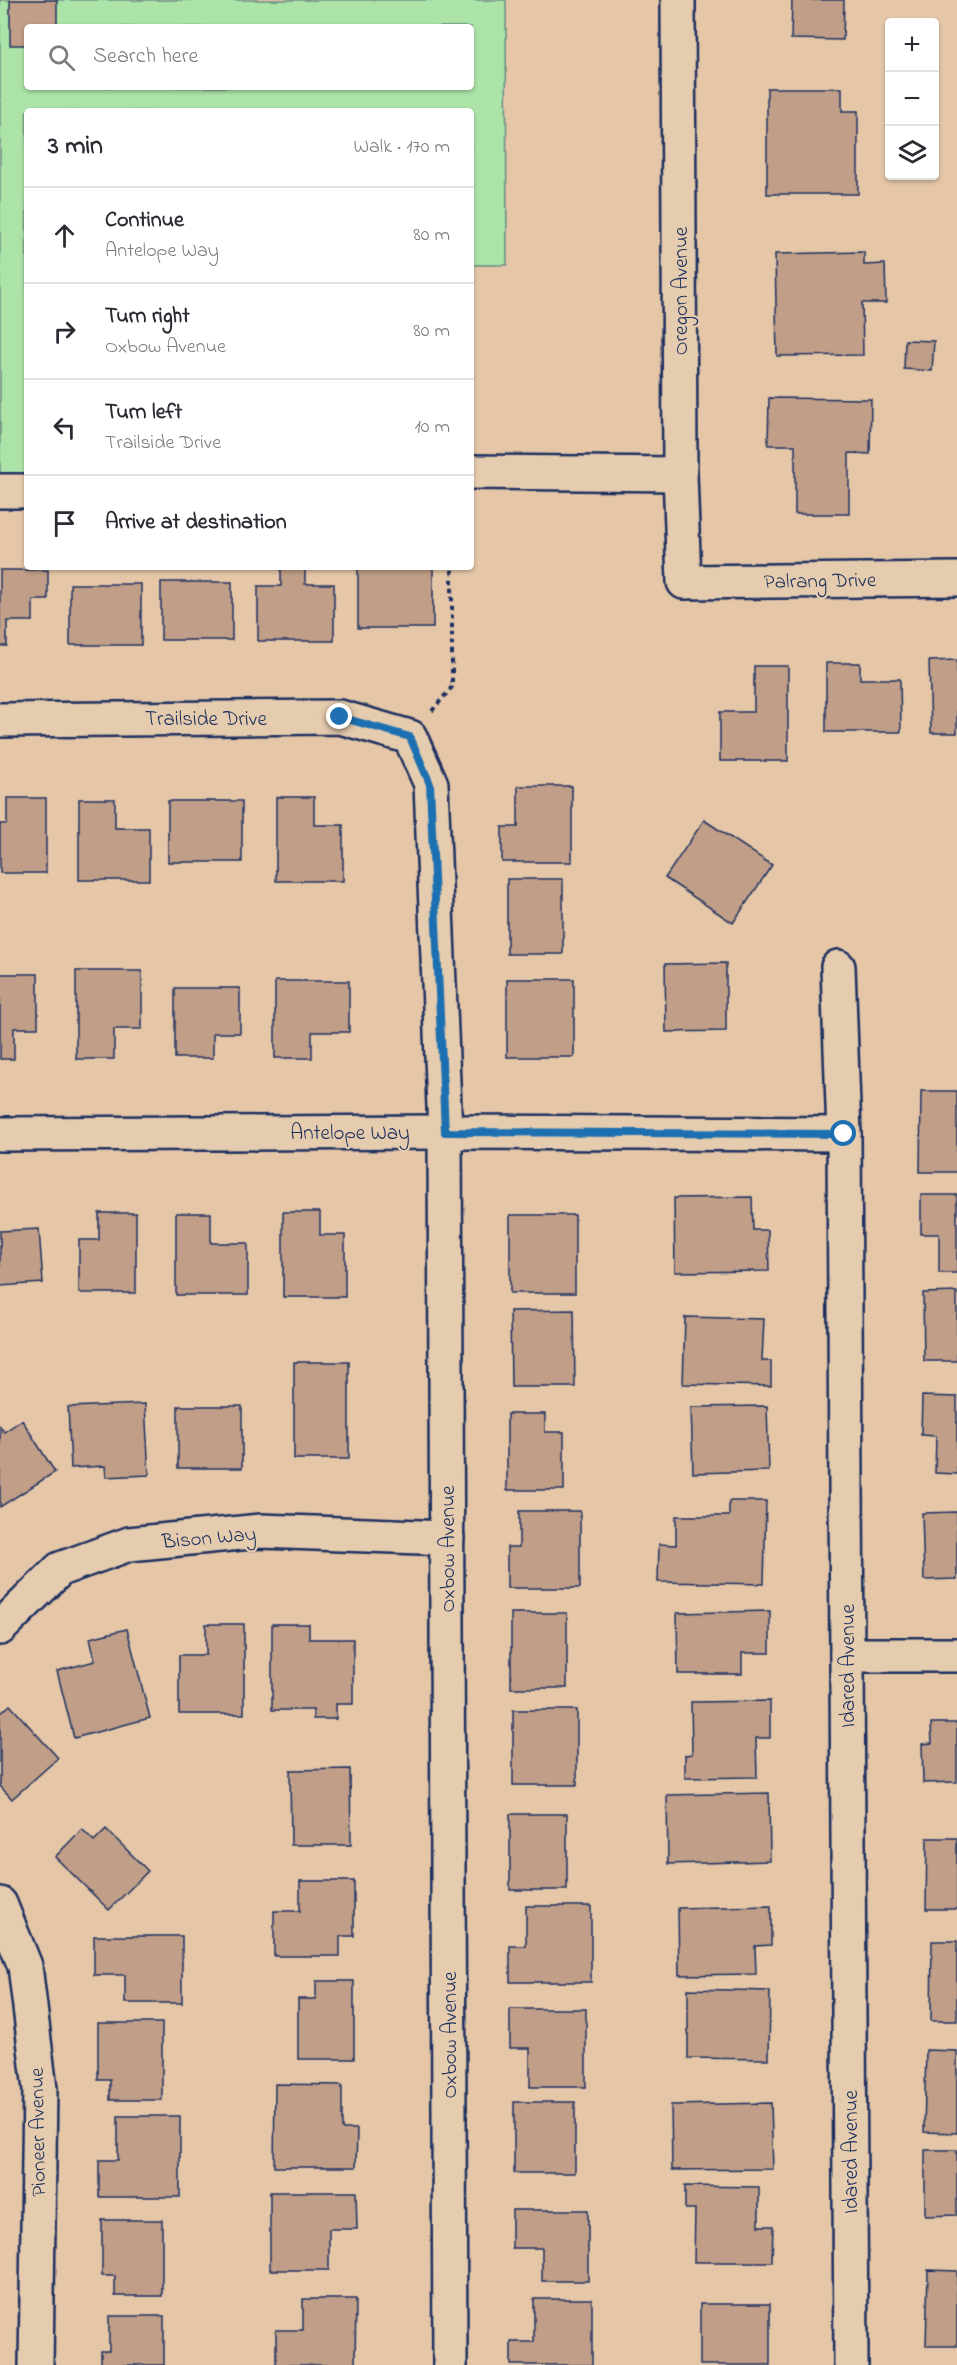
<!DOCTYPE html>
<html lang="en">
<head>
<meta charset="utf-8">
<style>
  :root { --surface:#fff; --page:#f2f2f3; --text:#2b2b33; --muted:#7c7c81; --line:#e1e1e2 }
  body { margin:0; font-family:"Indie Flower",sans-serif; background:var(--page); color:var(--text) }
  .controls { position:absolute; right:18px; top:18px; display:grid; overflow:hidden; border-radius:6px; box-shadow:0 2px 4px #0004 }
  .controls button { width:54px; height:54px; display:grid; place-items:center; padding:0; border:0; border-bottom:2px solid var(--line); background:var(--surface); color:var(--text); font:30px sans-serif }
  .stop { position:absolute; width:18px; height:18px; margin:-14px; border:4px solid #1f6fb2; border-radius:50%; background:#fff }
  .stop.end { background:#1f6fb2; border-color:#fff; box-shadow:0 2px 6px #0008 }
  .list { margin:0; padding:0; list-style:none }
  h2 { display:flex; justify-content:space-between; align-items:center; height:78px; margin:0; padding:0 24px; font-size:26px }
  h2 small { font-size:20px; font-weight:400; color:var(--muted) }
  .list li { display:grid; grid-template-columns:39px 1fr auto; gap:18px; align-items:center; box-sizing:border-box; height:96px; padding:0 24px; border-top:2px solid var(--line) }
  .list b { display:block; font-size:22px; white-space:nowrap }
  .list p { margin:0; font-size:20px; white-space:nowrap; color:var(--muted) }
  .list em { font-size:20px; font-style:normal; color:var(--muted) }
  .icon { flex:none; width:33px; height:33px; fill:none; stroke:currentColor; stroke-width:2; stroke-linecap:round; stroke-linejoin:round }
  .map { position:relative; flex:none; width:957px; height:2365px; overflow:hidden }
  .search { position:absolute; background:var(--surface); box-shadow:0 2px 4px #0004; left:24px; top:24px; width:450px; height:66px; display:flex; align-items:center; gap:15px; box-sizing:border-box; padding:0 21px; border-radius:6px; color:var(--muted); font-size:22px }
  .panel { position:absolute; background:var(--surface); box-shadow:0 2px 4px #0004; left:24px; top:108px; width:450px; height:462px; border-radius:6px }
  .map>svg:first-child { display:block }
  .green { fill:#ace4a8; stroke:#648a83; stroke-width:1.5; fill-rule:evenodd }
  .building { fill:#c09e88; stroke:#1b2f5e; stroke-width:1.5 }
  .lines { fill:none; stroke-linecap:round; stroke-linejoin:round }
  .minor-casing { stroke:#1b2f5e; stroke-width:38 }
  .path { stroke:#1b2f5e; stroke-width:4; stroke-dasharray:4.5 4.5; stroke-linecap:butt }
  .minor { stroke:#e6ccae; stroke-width:33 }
  .route { stroke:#1f6fb2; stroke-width:8 }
  .labels { text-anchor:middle; stroke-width:4.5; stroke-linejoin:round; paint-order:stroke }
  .street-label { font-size:21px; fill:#1b2f5e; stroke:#e6ccae }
</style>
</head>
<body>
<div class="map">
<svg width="957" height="2365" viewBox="0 0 957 2365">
  <rect width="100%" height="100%" fill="#e5c7a8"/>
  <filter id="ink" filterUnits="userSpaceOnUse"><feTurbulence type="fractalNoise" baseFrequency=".0167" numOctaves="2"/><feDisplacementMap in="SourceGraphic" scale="12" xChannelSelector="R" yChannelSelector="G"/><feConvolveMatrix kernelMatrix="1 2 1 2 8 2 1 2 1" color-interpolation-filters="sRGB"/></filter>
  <g filter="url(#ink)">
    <path class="green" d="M0,0H506L507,265H471V111H27V506H0ZM27,27H471V87H27Z"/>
    <g class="building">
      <path d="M10,0H57V27H27V45H10Z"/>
      <path d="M792,0H844L843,40L791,39Z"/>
      <path d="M767,88H842V111H858V194H767Z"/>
      <path d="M864,252V265L885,264L886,303H862L863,355L777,356L775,254Z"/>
      <path d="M905,340L934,341L932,371L904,369Z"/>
      <path d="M769,398L871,399L870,454L849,453V514H795V445H768Z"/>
      <path d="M281,567H305V584H334V641H258V586H281Z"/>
      <rect x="358" y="567" width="75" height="61"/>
      <path d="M0,570H48V600H33V621H7V646H0Z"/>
      <rect x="161" y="582" width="71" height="58"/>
      <rect x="70" y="584" width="71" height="61"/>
      <path d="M957,660V733H931L929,661Z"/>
      <path d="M826,663H860V679H900L901,732H826Z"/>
      <path d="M754,666H788V761H720V712H754Z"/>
      <path d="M518,786H572V862H502V827H518Z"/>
      <path d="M276,797H314V825H343V881H276Z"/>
      <path d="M7,798H46V873H0V824H7Z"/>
      <path d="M79,799H115V828H149V880H79Z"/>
      <rect x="168" y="801" width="74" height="61"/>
      <path d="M704,820L772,865L733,923L665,878Z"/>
      <rect x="507" y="879" width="56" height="75"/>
      <path d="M726,963V1031L666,1032L665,964Z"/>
      <path d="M76,971H142V1029H114V1059H76Z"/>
      <path d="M0,974H38V1028H14V1059H0Z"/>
      <rect x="507" y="979" width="67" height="78"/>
      <path d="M275,981H349V1032H312V1058H275Z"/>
      <path d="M175,988H240V1033H213V1058H175Z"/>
      <path d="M921,1091H957V1172H920Z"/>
      <path d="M921,1195H957V1273H939V1234H921Z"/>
      <path d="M752,1197L753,1230H768L769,1271L675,1272L674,1198Z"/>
      <path d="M283,1212H320V1235H345V1297H283Z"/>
      <path d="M99,1213H136V1293H79V1240H99Z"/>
      <path d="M176,1213H211V1243H248V1295H176Z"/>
      <rect x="510" y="1215" width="65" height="78"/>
      <path d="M39,1229L43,1283L0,1286V1231Z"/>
      <path d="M957,1292V1361H924L923,1293Z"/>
      <path d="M574,1310L575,1387H511L510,1311Z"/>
      <path d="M685,1317L764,1319L762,1361H771V1386L683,1384Z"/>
      <rect x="294" y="1362" width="55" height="97"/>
      <path d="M922,1396L957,1397V1474L935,1473L936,1436L921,1435Z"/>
      <path d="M145,1404L149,1475L106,1477L105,1466L71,1468L68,1407Z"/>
      <rect x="178" y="1406" width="64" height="62"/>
      <path d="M767,1406L769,1471L693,1473L691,1407Z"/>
      <path d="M507,1414H545V1432H564V1490H507Z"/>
      <path d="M22,1420L55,1472L0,1507V1426L4,1432Z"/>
      <path d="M729,1501H766L764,1584L658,1582L659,1544L676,1545V1516H729Z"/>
      <path d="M519,1511H580V1588H507V1547H519Z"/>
      <path d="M957,1512V1579L924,1580L922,1513Z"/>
      <path d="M770,1611V1653H742V1674H678L677,1613Z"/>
      <rect x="511" y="1613" width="56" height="75"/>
      <path d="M206,1624H244V1714H179V1655H206Z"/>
      <path d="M272,1624H309V1639H353V1704H336V1719H313V1710H272Z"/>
      <path d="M127,1629L150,1718L74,1738L57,1671L95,1661L90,1638Z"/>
      <path d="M770,1701V1738H756L757,1777L685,1778V1755L692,1754L691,1702Z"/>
      <path d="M10,1705L58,1758L12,1799L0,1786V1714Z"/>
      <rect x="513" y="1710" width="64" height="75"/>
      <path d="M931,1723H957V1782L923,1783L922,1744L932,1743Z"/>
      <path d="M350,1769L351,1845H291L290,1770Z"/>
      <path d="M769,1793L770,1861L668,1864L667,1795Z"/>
      <rect x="510" y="1814" width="57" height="76"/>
      <path d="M82,1829L94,1841L106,1829L148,1871L109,1910L55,1857Z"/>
      <path d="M927,1838H957V1909H926Z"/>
      <path d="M300,1881H354V1936H340V1956H274V1911H300Z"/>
      <path d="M526,1906H591V1982H510V1946H526Z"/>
      <path d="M771,1906V1945L755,1946L756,1974L679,1975L678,1908Z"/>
      <path d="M94,1936H182V2003H125V1975H94Z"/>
      <path d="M932,1941H957V2021H931Z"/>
      <path d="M316,1981H354V2059H298V1999H316Z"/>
      <path d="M688,1989L770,1991L769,2059L688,2058Z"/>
      <path d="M510,2009H586V2087H530V2048H510Z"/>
      <path d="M98,2023H162V2100H110V2080H98Z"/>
      <path d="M926,2050L957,2051V2133L924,2132Z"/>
      <path d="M275,2084L342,2085V2129H357L356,2167H274Z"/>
      <rect x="514" y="2102" width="61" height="71"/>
      <path d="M771,2103L773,2169L672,2170L671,2105Z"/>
      <path d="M118,2116H180V2197H99V2160H118Z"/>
      <path d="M925,2150H957V2215L925,2216Z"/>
      <path d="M685,2186L759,2187V2226H773L772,2262H694L695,2209H685Z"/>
      <path d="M270,2192H356L357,2229H329V2270H270Z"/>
      <path d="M512,2210H588V2281H542V2248H512Z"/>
      <path d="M102,2220H162V2296H115V2276H102Z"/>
      <path d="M928,2270L957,2271V2346H926Z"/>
      <path d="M303,2299H356L355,2365H276V2330H303Z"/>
      <path d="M534,2299H592V2365H511V2342H534Z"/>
      <rect x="700" y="2304" width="70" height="61"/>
      <path d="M109,2316H164V2365H101V2351H109Z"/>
    </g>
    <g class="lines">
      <g class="minor-casing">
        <g id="minor">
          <path d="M678,0L680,474L684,582L957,579"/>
          <path d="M471,472L680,474"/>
          <path d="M0,491H27"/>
          <path d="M0,720L340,717L410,737L431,784L445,1132L450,2365"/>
          <path d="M838,967L844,1134L851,2365"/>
          <path d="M0,1134L445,1132L844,1134"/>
          <path d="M0,1628L60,1569L129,1544L261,1531L447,1538"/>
          <path d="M847,1655H957"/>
          <path d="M0,1904L25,1966L40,2089L36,2365"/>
        </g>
      </g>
      <path class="path" d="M432,711L452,687V567"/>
      <use href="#minor" class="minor"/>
    </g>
  </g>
  <g class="lines" filter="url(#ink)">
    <path class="route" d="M340,717L410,737L430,784L445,1132L844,1134"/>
  </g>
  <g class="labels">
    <g class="street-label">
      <text transform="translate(680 291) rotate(-90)" y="7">Oregon Avenue</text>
      <text transform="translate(820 580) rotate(-1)" y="7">Palrang Drive</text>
      <text x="206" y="725">Trailside Drive</text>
      <text x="350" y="1139">Antelope Way</text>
      <text transform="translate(209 1537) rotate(-5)" y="7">Bison Way</text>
      <text transform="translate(447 1549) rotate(-90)" y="7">Oxbow Avenue</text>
      <text transform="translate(847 1666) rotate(-90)" y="7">Idared Avenue</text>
      <text transform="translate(449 2035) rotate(-90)" y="7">Oxbow Avenue</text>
      <text transform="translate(37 2132) rotate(-91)" y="7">Pioneer Avenue</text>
      <text transform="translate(850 2152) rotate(-90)" y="7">Idared Avenue</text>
    </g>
  </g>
</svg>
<div class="controls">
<button>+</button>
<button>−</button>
<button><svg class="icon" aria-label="layers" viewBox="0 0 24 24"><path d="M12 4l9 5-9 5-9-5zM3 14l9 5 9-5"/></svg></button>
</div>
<div class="stop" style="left:844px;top:1134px"></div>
<div class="stop end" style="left:340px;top:717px"></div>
<div class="search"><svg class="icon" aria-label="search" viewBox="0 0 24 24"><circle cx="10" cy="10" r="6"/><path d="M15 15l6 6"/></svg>Search here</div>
<section class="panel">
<h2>3 min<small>Walk · 170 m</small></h2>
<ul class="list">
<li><svg class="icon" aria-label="ahead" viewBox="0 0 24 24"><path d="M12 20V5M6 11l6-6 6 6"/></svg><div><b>Continue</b><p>Antelope Way</p></div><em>80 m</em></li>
<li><svg class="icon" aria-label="right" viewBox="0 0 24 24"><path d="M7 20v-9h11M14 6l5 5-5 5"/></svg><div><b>Turn right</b><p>Oxbow Avenue</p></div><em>80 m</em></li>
<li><svg class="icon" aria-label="left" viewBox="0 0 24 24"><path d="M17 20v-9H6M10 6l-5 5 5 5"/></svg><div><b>Turn left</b><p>Trailside Drive</p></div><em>10 m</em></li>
<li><svg class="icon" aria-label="arrive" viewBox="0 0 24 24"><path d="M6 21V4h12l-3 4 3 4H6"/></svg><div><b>Arrive at destination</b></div></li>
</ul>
</section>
</div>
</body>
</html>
